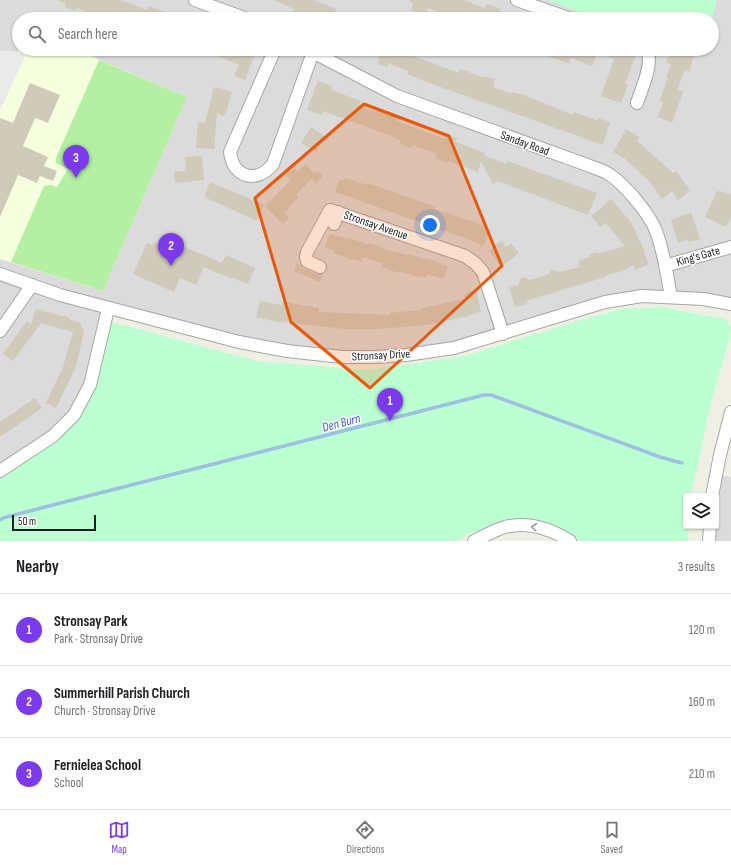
<!DOCTYPE html>
<html lang="en">
<head>
<meta charset="utf-8">
<style>
  :root { --surface:#fff; --page:#f2f2f2; --text:#202124; --muted:#757577; --line:#e0e0e0; --accent:#7c3aed }
  body { margin:0; font-family:"Sofia Sans Condensed",sans-serif; background:var(--page); color:var(--text) }
  .controls { position:absolute; right:12px; bottom:12px; display:grid; overflow:hidden; border-radius:4px; box-shadow:0 1px 3px #0004 }
  .controls button { width:36px; height:36px; display:grid; place-items:center; padding:0; border:0; border-bottom:1px solid var(--line); background:var(--surface); color:var(--text); font:20px sans-serif }
  .scale { position:absolute; left:12px; bottom:10px; width:84px; box-sizing:border-box; padding-left:4px; border:2px solid #1e1e1e; border-top:0; font-size:11px; line-height:14px; white-space:nowrap; color:#1e1e1e; -webkit-text-stroke:3px #fff; paint-order:stroke }
  .you { position:absolute; left:430px; top:225px; width:14px; height:14px; margin:-10px; border:3px solid #fff; border-radius:50%; background:#1a73e8; box-shadow:0 0 0 6px #1a73e833 }
  .badge { display:grid; place-items:center; width:26px; height:26px; border-radius:50%; background:var(--accent); color:#fff; font-size:13px; font-weight:700 }
  .pin { position:absolute; translate:-50% -33px; filter:drop-shadow(0 1px 2px #0008) }
  .pin::after { content:''; position:absolute; top:21px; width:14px; height:12px; background:inherit; clip-path:polygon(0 0,100% 0,50% 100%) }
  .list { margin:0; padding:0; list-style:none }
  h2 { display:flex; justify-content:space-between; align-items:center; height:52px; margin:0; padding:0 16px; font-size:17px }
  h2 small { font-size:13px; font-weight:400; color:var(--muted) }
  .list li { display:grid; grid-template-columns:26px 1fr auto; gap:12px; align-items:center; box-sizing:border-box; height:72px; padding:0 16px; border-top:1px solid var(--line) }
  .list b { display:block; font-size:15px; white-space:nowrap }
  .list p { margin:0; font-size:13px; white-space:nowrap; color:var(--muted) }
  .list em { font-size:13px; font-style:normal; color:var(--muted) }
  .icon { flex:none; width:22px; height:22px; fill:none; stroke:currentColor; stroke-width:2; stroke-linecap:round; stroke-linejoin:round }
  .map { position:relative; flex:none; width:731px; height:541px; overflow:hidden }
  .search { position:absolute; background:var(--surface); box-shadow:0 1px 3px #0004; left:12px; right:12px; top:12px; height:44px; display:flex; align-items:center; gap:10px; box-sizing:border-box; padding:0 14px; border-radius:22px; color:var(--muted); font-size:15px }
  .sheet { height:268px; background:var(--surface) }
  nav { display:flex; justify-content:space-around; align-items:center; box-sizing:border-box; height:56px; border-top:1px solid var(--line); background:var(--surface); font-size:11px; color:var(--muted) }
  nav a { display:grid; justify-items:center; gap:2px }
  nav .on { color:var(--accent) }
  .map>svg:first-child { display:block }
  .residential { fill:#dcdbdb; fill-rule:evenodd }
  .education { fill:#f6ffdd }
  .grass { fill:#b4efa3 }
  .park { fill:#bbffd2 }
  .parking { fill:#eaeaea }
  .lines { fill:none; stroke-linecap:round; stroke-linejoin:round }
  .stream { stroke:#9ec1e2; stroke-width:3.5 }
  .building { fill:#d0cabb }
  .minor-casing { stroke:#a5a5a5; stroke-width:14 }
  .minor { stroke:#fff; stroke-width:12 }
  .oneway { stroke:#9a9a9a }
  .marked { fill:#e8590c; fill-opacity:0.2; stroke:#e8590c; stroke-width:3; stroke-linejoin:round }
  .labels { text-anchor:middle; stroke-width:3; stroke-linejoin:round; paint-order:stroke }
  .street-label { font-size:12px; fill:#1e1e1e; stroke:#fff }
  .water-label { font-size:13px; font-style:italic; fill:#405cb7; stroke:#fff }
</style>
</head>
<body>
<div class="map">
<svg width="731" height="541" viewBox="0 0 731 541">
  <rect width="100%" height="100%" fill="#f0efe3"/>
  <g class="residential">
    <path d="M0,0H731V304L642,296L406,355L287,351L109,309L74,415L0,471ZM19,19H712V49H19Z"/>
    <path d="M716,475L731,477V541H709L710,526H716Z"/>
  </g>
  <path class="education" d="M19,47V49H74L187,97L103,291L0,259V51L17,52Z"/>
  <path class="grass" d="M99,60L187,97L103,291L11,262L44,186L51,185L57,187L68,169L56,163V158Z"/>
  <g class="park">
    <path d="M547,0H717L712,19H599Z"/>
    <path d="M661,307L726,319L731,327V333L711,403L691,496H686V526H688V541H579L569,535L536,520L506,521L465,535L459,541H0V479L63,433L99,368L112,322L257,361L367,370L465,356L574,322L622,309Z"/>
  </g>
  <path class="parking" d="M0,51L17,52L25,56L0,111Z"/>
  <g class="lines">
    <path class="stream" d="M0,520L3,518L45,507L484,395H491L660,457L682,463"/>
  </g>
  <g class="building">
    <path d="M58,0H120L147,10L149,6L181,18L118,19L96,11L95,15L77,8L76,11L65,7L66,4Z"/>
    <path d="M274,0H313L336,9L333,19H319L305,14L303,17L292,13L294,9Z"/>
    <path d="M409,0H464L485,8L487,4L501,9L498,19H470L463,16L462,19H449L450,16L428,8L426,16L411,10L413,3L409,1Z"/>
    <path d="M201,49H257L245,80L234,76L239,65Z"/>
    <path d="M382,49H405L412,52L411,55L459,73L460,69L484,78L485,76L495,79L493,87L511,94L512,92L519,94V93L573,115L574,112L597,120L598,118L610,122L603,145L435,85L407,74L408,71L388,63L387,67L377,63Z"/>
    <path d="M548,49H621L636,55L625,84L628,85L621,103L601,96L614,59L597,53L592,66L571,58L569,64L550,57L551,51L548,50Z"/>
    <path d="M672,49L694,56L689,71L685,70L677,90L683,92L672,123L658,117L663,102L659,101L668,78L666,77L671,64L666,63Z"/>
    <path d="M318,81L332,86L331,90L361,101L359,106L376,112L377,110L398,118L397,121L445,139L446,134L457,138L456,142L485,153L484,155L506,164L507,161L597,193L588,215L498,181L493,184L481,161L478,172L449,161L448,163L435,158L437,154L413,145L412,148L400,144L401,140L370,128L323,111L322,115L307,110Z"/>
    <path d="M30,83L60,95L48,123L35,118L23,146L48,157L44,166L57,171L53,181L40,176L37,183L18,175L0,217V118L13,123Z"/>
    <path d="M214,87L232,92L226,112L224,116L217,114L214,149L196,148L198,122L205,123Z"/>
    <path d="M311,127L326,137L316,152L301,143Z"/>
    <path d="M626,129L640,137L637,141L673,173L676,171L690,191L678,200L672,191L662,199L649,181L624,158L613,152Z"/>
    <path d="M202,156L204,180L175,183L174,172L186,171L185,157Z"/>
    <path d="M305,164L314,173L317,171L323,176L316,184L311,179L296,195L299,197L288,208L289,209L285,213L289,218L283,224L265,206L291,180L286,176L294,168L297,172Z"/>
    <path d="M345,178L367,185L368,183L436,207L435,209L479,224L491,230L483,246L470,240L335,192L339,180H344Z"/>
    <path d="M210,182L264,205L257,221L204,197Z"/>
    <path d="M717,191L731,194V216L726,227L705,217Z"/>
    <path d="M611,199L631,222L645,252L644,253L649,264L636,270L633,265L622,271L606,275V277L561,290L527,301L528,303L515,307L509,287L518,285L521,278L525,277L530,280L549,274L551,269L559,272L580,267L578,261L590,257V254L598,252V254L625,246L606,223L600,227L591,216Z"/>
    <path d="M691,212L700,239L689,242L688,239L678,243L671,220Z"/>
    <path d="M330,234L349,239V238L368,244L369,243L397,253V252L407,255V254L426,259L427,258L448,267L443,279L428,274L426,278L419,276V277L400,271L399,273L381,267L383,264L363,257L362,262L353,259L352,260L333,253L334,251L325,247Z"/>
    <path d="M501,240L506,247L511,243L519,253L501,267L489,251Z"/>
    <path d="M154,242L170,249L174,242L222,263L226,255L255,268L248,284L232,277V279L204,267L196,285L180,278L174,292L133,274L147,243L152,245Z"/>
    <path d="M297,263L304,268L317,274H323L320,282L294,271Z"/>
    <path d="M476,290L481,312L469,315V316L427,325L379,329H345L284,322H278L256,317L260,301L282,305L283,301L300,305L319,308V312L390,315L389,313L422,310V308L464,299L467,292Z"/>
    <path d="M36,309L70,318L69,319L80,323L84,331L76,367L56,408L46,403L63,367L73,332L41,323L13,361L3,354L27,321L31,324Z"/>
    <path d="M35,398L42,408L0,437V422Z"/>
  </g>
  <g class="lines">
    <g class="minor-casing">
      <g id="minor">
        <path d="M195,0L247,19"/>
        <path d="M517,0L571,19"/>
        <path d="M275,49L230,152C233,178 257,184 273,164L313,52"/>
        <path d="M307,49L397,96L590,166C595,168 601,170 607,173C623,182 649,213 656,231C664,252 667,275 671,297"/>
        <path d="M637,103C641,90 655,61 646,49"/>
        <path d="M334,224L338,212"/>
        <path d="M665,266L731,247"/>
        <path d="M320,267L307,261L306,257L307,252L330,210L465,256L475,263L483,272L503,334"/>
        <path d="M0,274L60,295L239,342L287,351L342,357H374L406,355L454,348L605,302L642,296L703,299L731,304"/>
        <path d="M0,331L32,285"/>
        <path d="M0,471L53,436L74,415L90,385L108,309"/>
        <path d="M712,496L720,455L731,412"/>
        <path d="M474,541C484,536 495,530 505,527C528,521 551,529 570,541"/>
        <path d="M709,541L710,526"/>
      </g>
    </g>
    <use href="#minor" class="minor"/>
  </g>
  <defs><path id="oneway-chevron" d="M-2-3.5L2.5 0L-2 3.5" fill="none" stroke-width="1.6" stroke-linecap="round" stroke-linejoin="round"/></defs>
  <use class="oneway" href="#oneway-chevron" transform="translate(534 527) rotate(-173)"/>
  <path class="marked" d="M364,104L449,136L502,266L370,388L291,322L255,198Z"/>
  <g class="labels">
    <g class="street-label">
      <text transform="translate(525 143) rotate(20)" y="4">Sanday Road</text>
      <text transform="translate(376 225) rotate(19)" y="4">Stronsay Avenue</text>
      <text transform="translate(698 256) rotate(-16)" y="4">King's Gate</text>
      <text transform="translate(381 355) rotate(-3)" y="4">Stronsay Drive</text>
    </g>
    <g class="water-label">
      <text transform="translate(341 422) rotate(-15)" y="5">Den Burn</text>
    </g>
  </g>
</svg>
<div class="controls">
<button><svg class="icon" aria-label="layers" viewBox="0 0 24 24"><path d="M12 4l9 5-9 5-9-5zM3 14l9 5 9-5"/></svg></button>
</div>
<div class="scale">50 m</div>
<div class="you"></div>
<div class="pin badge" style="left:390px;top:421px">1</div>
<div class="pin badge" style="left:171px;top:266px">2</div>
<div class="pin badge" style="left:76px;top:178px">3</div>
<div class="search"><svg class="icon" aria-label="search" viewBox="0 0 24 24"><circle cx="10" cy="10" r="6"/><path d="M15 15l6 6"/></svg>Search here</div>
</div>
<section class="sheet">
<h2>Nearby<small>3 results</small></h2>
<ul class="list">
<li><span class="badge">1</span><div><b>Stronsay Park</b><p>Park · Stronsay Drive</p></div><em>120 m</em></li>
<li><span class="badge">2</span><div><b>Summerhill Parish Church</b><p>Church · Stronsay Drive</p></div><em>160 m</em></li>
<li><span class="badge">3</span><div><b>Fernielea School</b><p>School</p></div><em>210 m</em></li>
</ul>
</section>
<nav>
<a class="on"><svg class="icon" aria-label="map" viewBox="0 0 24 24"><path d="M3 6l6-2 6 2 6-2v14l-6 2-6-2-6 2zM9 4v14M15 6v14"/></svg>Map</a>
<a><svg class="icon" aria-label="directions" viewBox="0 0 24 24"><path d="M12 3l9 9-9 9-9-9zM9 14v-3h6M13 9l2 2-2 2"/></svg>Directions</a>
<a><svg class="icon" aria-label="saved" viewBox="0 0 24 24"><path d="M7 4h10v16l-5-4-5 4z"/></svg>Saved</a>
</nav>
</body>
</html>
